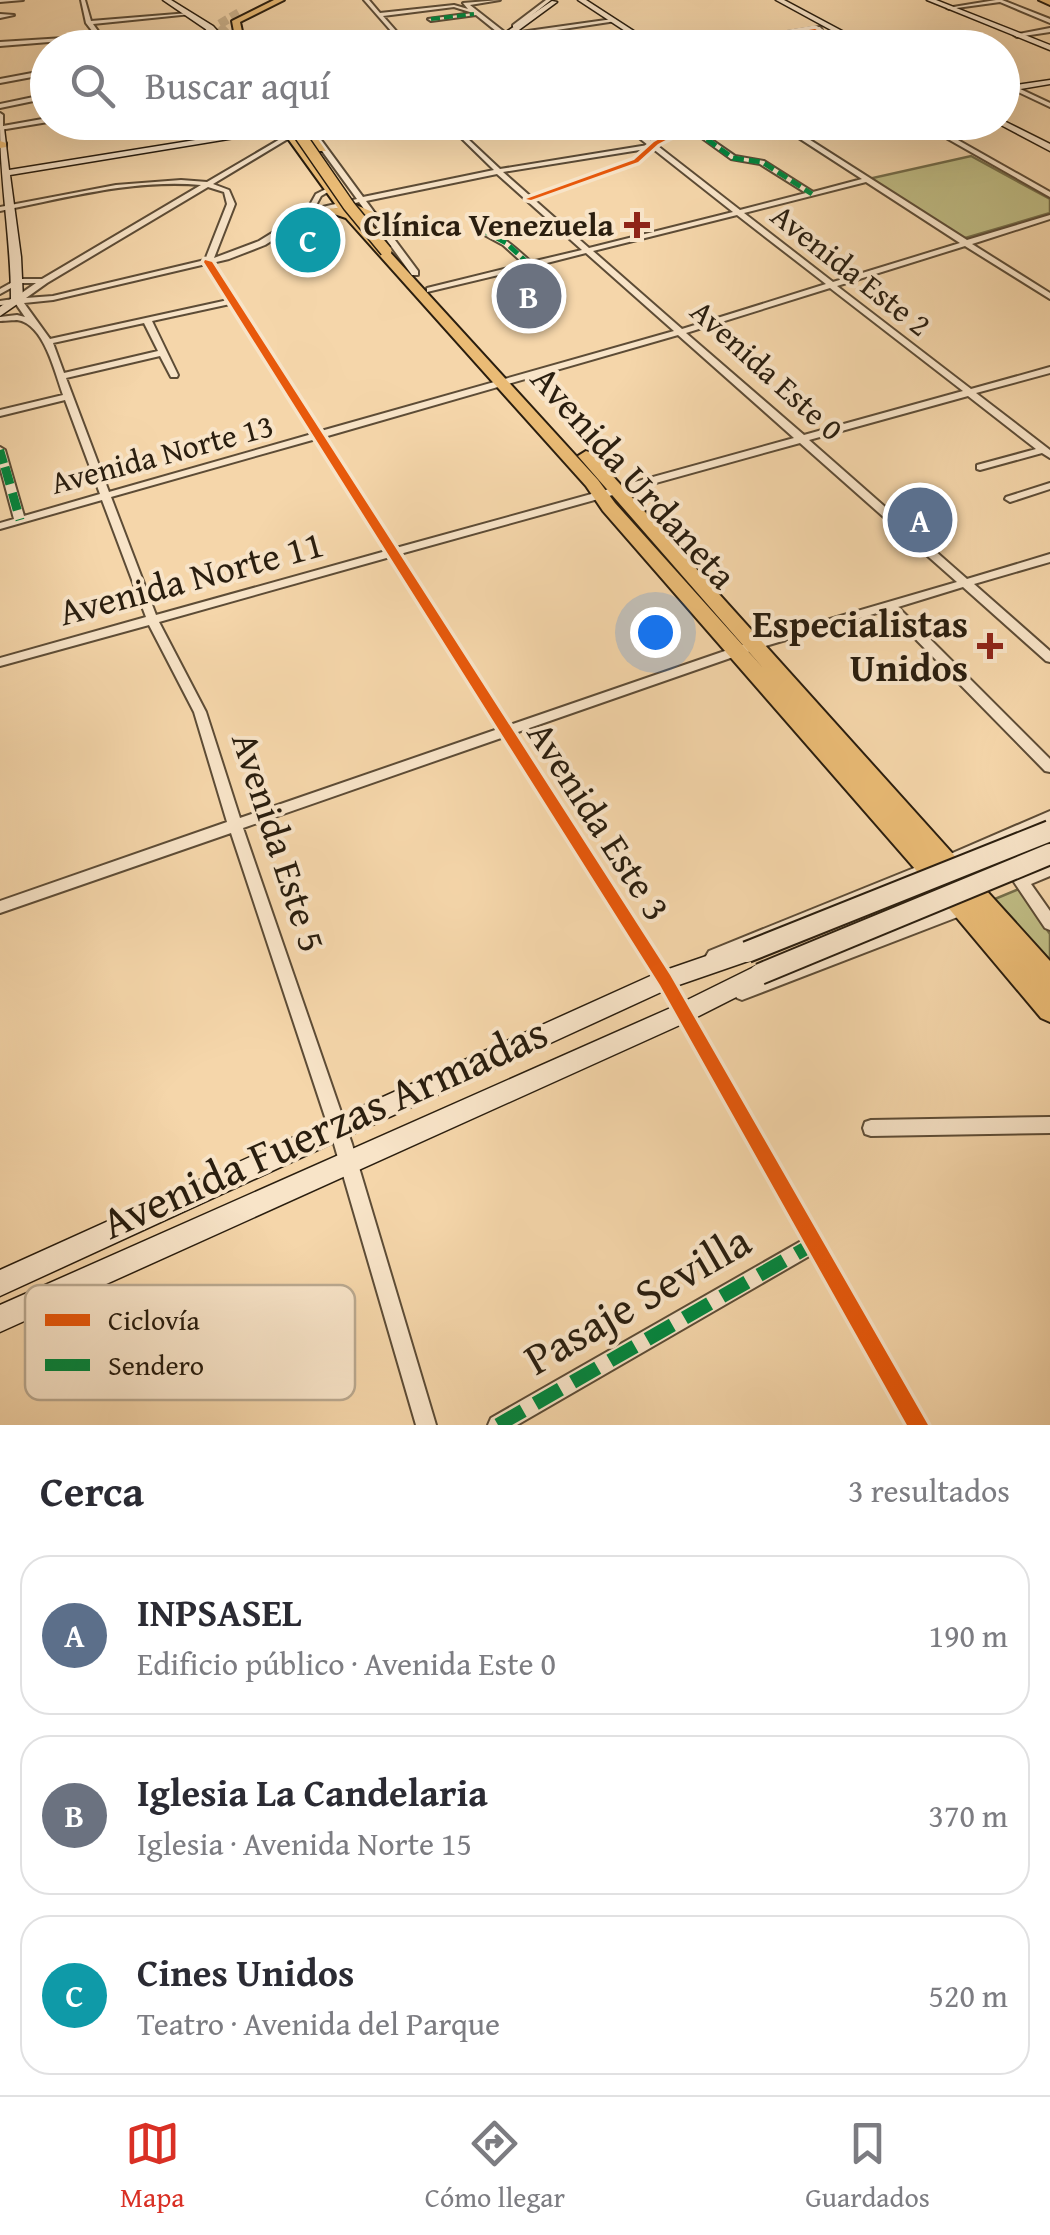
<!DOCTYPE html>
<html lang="es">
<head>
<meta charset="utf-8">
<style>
  :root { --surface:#fff; --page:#f7f7f7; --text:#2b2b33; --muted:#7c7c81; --line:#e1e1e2; --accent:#d93025 }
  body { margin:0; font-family:"Gentium Book Plus",serif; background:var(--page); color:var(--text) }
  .you { position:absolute; left:655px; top:632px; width:35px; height:35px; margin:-25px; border:8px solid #fff; border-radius:50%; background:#1a73e8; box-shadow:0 0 0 15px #1a73e833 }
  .badge { display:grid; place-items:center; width:65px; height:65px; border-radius:50%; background:var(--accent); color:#fff; font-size:32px; font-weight:700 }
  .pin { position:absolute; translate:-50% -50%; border:5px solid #fff; box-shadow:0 2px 10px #0006 }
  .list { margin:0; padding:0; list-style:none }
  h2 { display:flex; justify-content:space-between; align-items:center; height:130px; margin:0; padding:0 40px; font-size:42px }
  h2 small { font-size:32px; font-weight:400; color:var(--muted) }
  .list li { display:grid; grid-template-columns:65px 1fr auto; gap:30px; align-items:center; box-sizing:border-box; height:160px; margin:0 20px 20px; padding:0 20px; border:2px solid var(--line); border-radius:30px }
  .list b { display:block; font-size:38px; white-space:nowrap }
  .list p { margin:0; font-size:32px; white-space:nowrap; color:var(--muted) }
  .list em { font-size:32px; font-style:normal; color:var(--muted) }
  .icon { flex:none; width:55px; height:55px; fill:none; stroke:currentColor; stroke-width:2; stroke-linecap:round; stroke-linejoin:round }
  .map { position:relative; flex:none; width:1050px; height:1425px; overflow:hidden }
  .search { position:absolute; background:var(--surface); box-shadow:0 10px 40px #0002; left:30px; right:30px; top:30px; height:110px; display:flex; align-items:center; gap:25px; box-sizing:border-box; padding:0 35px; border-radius:55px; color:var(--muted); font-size:38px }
  .sheet { height:670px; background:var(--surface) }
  nav { display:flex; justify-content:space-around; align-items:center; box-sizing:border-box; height:140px; border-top:2px solid var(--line); background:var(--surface); font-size:28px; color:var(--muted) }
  nav a { display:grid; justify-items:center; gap:5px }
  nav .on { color:var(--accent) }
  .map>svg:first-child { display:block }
  .green { fill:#c0bd85; stroke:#756e4a; stroke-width:2.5 }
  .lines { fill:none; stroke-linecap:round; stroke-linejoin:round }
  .primary-tunnel { stroke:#ccb18b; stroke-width:9; stroke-dasharray:9 4; stroke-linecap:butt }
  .street-casing { stroke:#5d4c36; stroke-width:4 }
  .secondary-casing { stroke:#2a1e0f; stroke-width:3 }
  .primary-casing { stroke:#2a1e0f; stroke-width:4 }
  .highway-casing { stroke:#2a1e0f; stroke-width:4 }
  .street { fill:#f8e4c8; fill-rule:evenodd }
  .secondary { fill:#f8e4c8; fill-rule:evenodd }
  .primary { fill:#eabb75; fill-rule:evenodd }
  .highway { fill:#eabb75; fill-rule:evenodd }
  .secondary-bridge-casing { stroke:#2a1e0f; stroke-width:24; stroke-linecap:butt }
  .primary-bridge-casing { stroke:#2a1e0f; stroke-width:14; stroke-linecap:butt }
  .secondary-bridge { stroke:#f8e4c8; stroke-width:20 }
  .primary-bridge { stroke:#eabb75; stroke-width:11 }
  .quiet-far4 { stroke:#00873e; stroke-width:4; stroke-dasharray:9 4; stroke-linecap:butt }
  .quiet-far3 { stroke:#00873e; stroke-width:5; stroke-dasharray:11 5; stroke-linecap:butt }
  .quiet-far2 { stroke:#00873e; stroke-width:8; stroke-dasharray:14 8; stroke-linecap:butt }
  .quiet-far1 { stroke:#00873e; stroke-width:9; stroke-dasharray:18 9; stroke-linecap:butt }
  .quiet { stroke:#00873e; stroke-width:14; stroke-dasharray:29 14; stroke-linecap:butt }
  .cycleway-casing { stroke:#f8e4c8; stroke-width:7 }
  .cycleway { fill:#e8590c; fill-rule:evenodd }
  .poi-dot { fill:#8f2418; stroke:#f8e4c8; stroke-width:4 }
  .labels { text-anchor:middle; stroke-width:8; stroke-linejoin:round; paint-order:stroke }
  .far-poi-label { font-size:32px; font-weight:bold; fill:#2a1e0f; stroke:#f8e4c8; text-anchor:end }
  .far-street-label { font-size:32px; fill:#2a1e0f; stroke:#f8e4c8 }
  .street-label { font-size:38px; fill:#2a1e0f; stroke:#f8e4c8 }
  .poi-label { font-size:38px; font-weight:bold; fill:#2a1e0f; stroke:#f8e4c8; text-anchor:end }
  .near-street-label { font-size:45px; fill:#2a1e0f; stroke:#f8e4c8 }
  .key { fill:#f8e4c8; stroke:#baa990; stroke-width:2.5 }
  .key-label { font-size:28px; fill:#2a1e0f }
</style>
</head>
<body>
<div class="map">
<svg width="1050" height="1425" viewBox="0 0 1050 1425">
  <rect width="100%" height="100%" fill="#f5d6aa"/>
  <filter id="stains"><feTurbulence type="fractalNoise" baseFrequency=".002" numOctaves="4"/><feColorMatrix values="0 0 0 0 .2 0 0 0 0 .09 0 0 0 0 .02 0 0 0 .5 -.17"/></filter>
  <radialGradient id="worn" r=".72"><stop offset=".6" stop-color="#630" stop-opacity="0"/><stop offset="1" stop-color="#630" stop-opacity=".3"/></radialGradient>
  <g class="green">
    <path d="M971,156L1050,199V213L962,239L868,179Z"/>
    <path d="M1019,889L1050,934V966L990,901Z"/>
  </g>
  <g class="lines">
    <path class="primary-tunnel" d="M235,42L218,25L242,11"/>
    <g class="street-casing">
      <g id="street">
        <path d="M0,0H23L0,2Z"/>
        <path d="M81,0H85L91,21L189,13L191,14L93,24L110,48H105L98,38L0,46V42L96,36L86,23Z"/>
        <path d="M364,0H369L380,13L454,5L468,9L463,3L500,0L470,5L507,34L613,19L616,21L510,37L523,48H517L476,15L431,21L428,19L473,13L454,7L383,16L397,32L402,46H398L396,42L341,48H319L395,39L392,32Z"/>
        <path d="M546,0H551L517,27H513V25Z"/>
        <path d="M996,0H1002L1050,19V23L1000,2L949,9L947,8Z"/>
        <path d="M0,14L14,15L0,18Z"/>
        <path d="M208,27L213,28C204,40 194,48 179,48L201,37Z"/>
        <path d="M820,27L822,30L698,48H681Z"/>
        <path d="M1050,28V32L1017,37L1014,35Z"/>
        <path d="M48,70V74L0,83V79Z"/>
        <path d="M1012,87H1016L1050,103V107L1012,89Z"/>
        <path d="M48,94V98L0,108V104Z"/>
        <path d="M0,113L3,115V126L48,118V122L0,130Z"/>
        <path d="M301,122H308L363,197L494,170L450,127L452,124L500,169L648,145L619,122H627L740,210L806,193L760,164L731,159L692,131V129H696L735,156L764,161L813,192L862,179L774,122H782L967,240L1050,215V219L972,244L1050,293V299L965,246L837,286L971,389L1050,367V373L976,393L1050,450V458L1042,453L980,470L977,469V465L1036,449L968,396L809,440L967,579L1050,554V562L974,584L1050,651V662L1046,661L963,587L898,607L1050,759V772L1045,771L887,610L759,648L515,733L670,975L928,1425H907L811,1255L517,1425H488L491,1418L803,1240L660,985L504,737L243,828L352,1144L436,1425H416L334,1144L231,833L0,913V901L227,822L194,712L149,625L0,666V658L146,617L102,500L0,529V523L14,519L0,467V447L5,450L24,516L100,494L65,400L0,416V410L63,395C55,373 44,323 17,320C16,320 1,321 0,321V317L17,315L25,317L16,304L0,305V301L13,299L36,283H20L0,294V289L18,279H42L201,185C133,179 66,198 0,211V207L116,185L181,180L207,182L287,135H291V137L213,184L229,190L235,204L214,258L259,241L306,212L316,194L328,188L333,189L321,196L314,209L357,199ZM652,148L733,212L589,248L503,172ZM497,174L582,250L531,262C516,248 500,233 479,228V232L503,245L524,264L427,288V292L528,268L557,292L561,290L560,288L535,266L586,253L674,331L321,431L212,263L229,259L265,245L312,215L359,202L412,275H418V271L366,201ZM866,182L960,243L833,282L744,213ZM208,187L224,192L227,204L205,260L53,296L26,298L47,283ZM737,215L826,284L682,329L593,251ZM206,264L228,300L50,339L24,303L53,300ZM830,288L963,391L804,435L686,333ZM230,304L312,434L109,492L66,378L160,356L171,377H177L178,375L152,321ZM144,323L158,351L64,373L53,343ZM678,335L794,438L396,548L324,437ZM316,439L386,551L156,615L111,497ZM800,443L957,582L751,642L510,725L400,554ZM390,557L498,729L240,818L206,712L159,622Z"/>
        <path d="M918,122H926L1050,192V197Z"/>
        <path d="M1050,483V489L1010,502L1005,499L1006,497Z"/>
        <path d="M1050,811V823L946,868L941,866L939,862L941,858Z"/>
        <path d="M929,862L934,864L936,868L934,872L714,963L709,961L706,956L709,951Z"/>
        <path d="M1050,864V876L1031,884L1050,911V930L1045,928L1014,882L1016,878Z"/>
        <path d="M963,902L968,903L970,908L968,913L742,1000L737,998L734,993L737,988Z"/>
        <path d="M1050,1117V1133L871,1136L865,1134L863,1128L865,1122L871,1120Z"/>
      </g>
    </g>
    <g class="secondary-casing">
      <g id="secondary">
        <path d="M163,0H171L213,26L233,48H225L207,30Z"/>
        <path d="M578,0H586L660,48H651Z"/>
        <path d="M776,0H784L874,48H864Z"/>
        <path d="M927,0H936L1050,45V50Z"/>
        <path d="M552,1L557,2L508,38L424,48H397L503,34Z"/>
        <path d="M1050,80V84L1002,92V87Z"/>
        <path d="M1002,120L1050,144V151L999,124Z"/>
        <path d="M308,122H331L10,175L21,257L23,300L0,316V307L11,299C11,240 0,183 0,125L4,128L9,170Z"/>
        <path d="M444,122H480L452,129Z"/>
        <path d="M747,942L754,945L758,952L754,959L670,988L0,1296V1270L657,973Z"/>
        <path d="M760,964L768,967L771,974L768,981L691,1020L0,1332V1305L675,1006Z"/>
      </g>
    </g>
    <g class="primary-casing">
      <g id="primary">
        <path d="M274,0H284L240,22L243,36L256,48H246L235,37L232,21Z"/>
        <path d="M276,122H284L290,130L311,129L326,151H318L304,134L295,136L349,207L356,205L375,213L369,216L355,212L356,215L598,480L615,503L763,668L578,456L586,451L592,453L962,864L965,871L963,877L975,878L1050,961V1022L1041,1018L941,899L937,892L940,887L929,885L603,511L586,486L346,218L334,214L305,215L303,213L309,210L338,208Z"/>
      </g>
    </g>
    <g class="highway-casing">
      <g id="highway">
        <path d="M1039,0H1050V5Z"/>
        <path d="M0,141L6,143V147L0,148Z"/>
      </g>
    </g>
    <use href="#street" class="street"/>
    <use href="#secondary" class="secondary"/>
    <use href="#primary" class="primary"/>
    <use href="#highway" class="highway"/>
    <g class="secondary-bridge-casing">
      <g id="secondary-bridge">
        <path d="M747,952L1050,831"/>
        <path d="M760,974L1050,854"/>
      </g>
    </g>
    <g class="primary-bridge-casing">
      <path id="primary-bridge" d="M291,122L349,206L386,251"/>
    </g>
    <use href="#secondary-bridge" class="secondary-bridge"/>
    <use href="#primary-bridge" class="primary-bridge"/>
    <path class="quiet-far4" d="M431,19L474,14"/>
    <g class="quiet-far3">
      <path d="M694,130L733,158L762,162L812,194"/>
      <path d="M482,230L506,243L541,275"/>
    </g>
    <g class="quiet-far2">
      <path d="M538,273L557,290"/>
      <path d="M0,450L6,470"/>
    </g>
    <path class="quiet-far1" d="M5,467L20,520"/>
    <path class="quiet" d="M498,1425L815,1243"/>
    <g class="cycleway-casing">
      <g id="cycleway">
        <path d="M815,29L849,48H842L814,33L712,48H695Z"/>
        <path d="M691,122H700L658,144L638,162L531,200L526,199L634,160L654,142Z"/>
        <path d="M205,260L212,262L670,975L928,1425H907L660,985L204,262Z"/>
      </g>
    </g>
    <use href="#cycleway" class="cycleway"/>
  </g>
  <g class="poi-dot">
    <path d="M632 210h10v10h10v10h-10v10h-10v-10h-10v-10h10z"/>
    <path d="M985 631h10v10h10v10h-10v10h-10v-10h-10v-10h10z"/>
  </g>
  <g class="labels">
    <g class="far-poi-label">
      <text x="614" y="236">Clínica Venezuela</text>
    </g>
    <g class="far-street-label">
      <text transform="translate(851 270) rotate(38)" y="11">Avenida Este 2</text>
      <text transform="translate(767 370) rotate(42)" y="11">Avenida Este 0</text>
      <text transform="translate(162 454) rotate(-15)" y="11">Avenida Norte 13</text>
    </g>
    <g class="street-label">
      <text transform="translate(634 477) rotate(48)" y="13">Avenida Urdaneta</text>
      <text transform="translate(191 578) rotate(-15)" y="13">Avenida Norte 11</text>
      <text transform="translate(599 821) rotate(57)" y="13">Avenida Este 3</text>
      <text transform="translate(279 842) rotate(72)" y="13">Avenida Este 5</text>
    </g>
    <g class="poi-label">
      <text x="968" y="637">Especialistas<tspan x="968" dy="44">Unidos</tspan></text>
    </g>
    <g class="near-street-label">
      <text transform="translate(324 1127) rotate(-24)" y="16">Avenida Fuerzas Armadas</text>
      <text transform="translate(637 1299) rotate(-30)" y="16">Pasaje Sevilla</text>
    </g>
  </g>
  <rect x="25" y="1285" width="330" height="115" rx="15" class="key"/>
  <rect x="45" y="1314" width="45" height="12" fill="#e8590c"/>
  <rect x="45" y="1359" width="45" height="12" fill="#00873e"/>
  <g class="key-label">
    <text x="108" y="1330">Ciclovía</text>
    <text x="108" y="1375">Sendero</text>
  </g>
  <rect width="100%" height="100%" filter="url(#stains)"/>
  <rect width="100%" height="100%" fill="url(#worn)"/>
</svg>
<div class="you"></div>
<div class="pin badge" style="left:920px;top:520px;background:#5c6f8a">A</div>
<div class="pin badge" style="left:529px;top:296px;background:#6b7280">B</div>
<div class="pin badge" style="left:308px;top:240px;background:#0f9aa8">C</div>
<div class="search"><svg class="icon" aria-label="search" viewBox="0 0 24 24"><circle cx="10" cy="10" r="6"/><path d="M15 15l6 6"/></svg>Buscar aquí</div>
</div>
<section class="sheet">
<h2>Cerca<small>3 resultados</small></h2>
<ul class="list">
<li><span class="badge" style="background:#5c6f8a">A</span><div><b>INPSASEL</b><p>Edificio público · Avenida Este 0</p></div><em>190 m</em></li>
<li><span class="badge" style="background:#6b7280">B</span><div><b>Iglesia La Candelaria</b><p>Iglesia · Avenida Norte 15</p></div><em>370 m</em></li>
<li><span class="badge" style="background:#0f9aa8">C</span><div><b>Cines Unidos</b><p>Teatro · Avenida del Parque</p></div><em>520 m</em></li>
</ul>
</section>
<nav>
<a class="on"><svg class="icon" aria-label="map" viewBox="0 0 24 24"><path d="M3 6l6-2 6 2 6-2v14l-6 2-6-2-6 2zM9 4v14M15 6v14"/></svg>Mapa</a>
<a><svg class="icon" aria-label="directions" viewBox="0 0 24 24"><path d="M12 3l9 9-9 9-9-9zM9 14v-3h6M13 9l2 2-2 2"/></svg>Cómo llegar</a>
<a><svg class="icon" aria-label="saved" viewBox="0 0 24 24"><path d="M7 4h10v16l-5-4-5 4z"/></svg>Guardados</a>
</nav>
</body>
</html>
